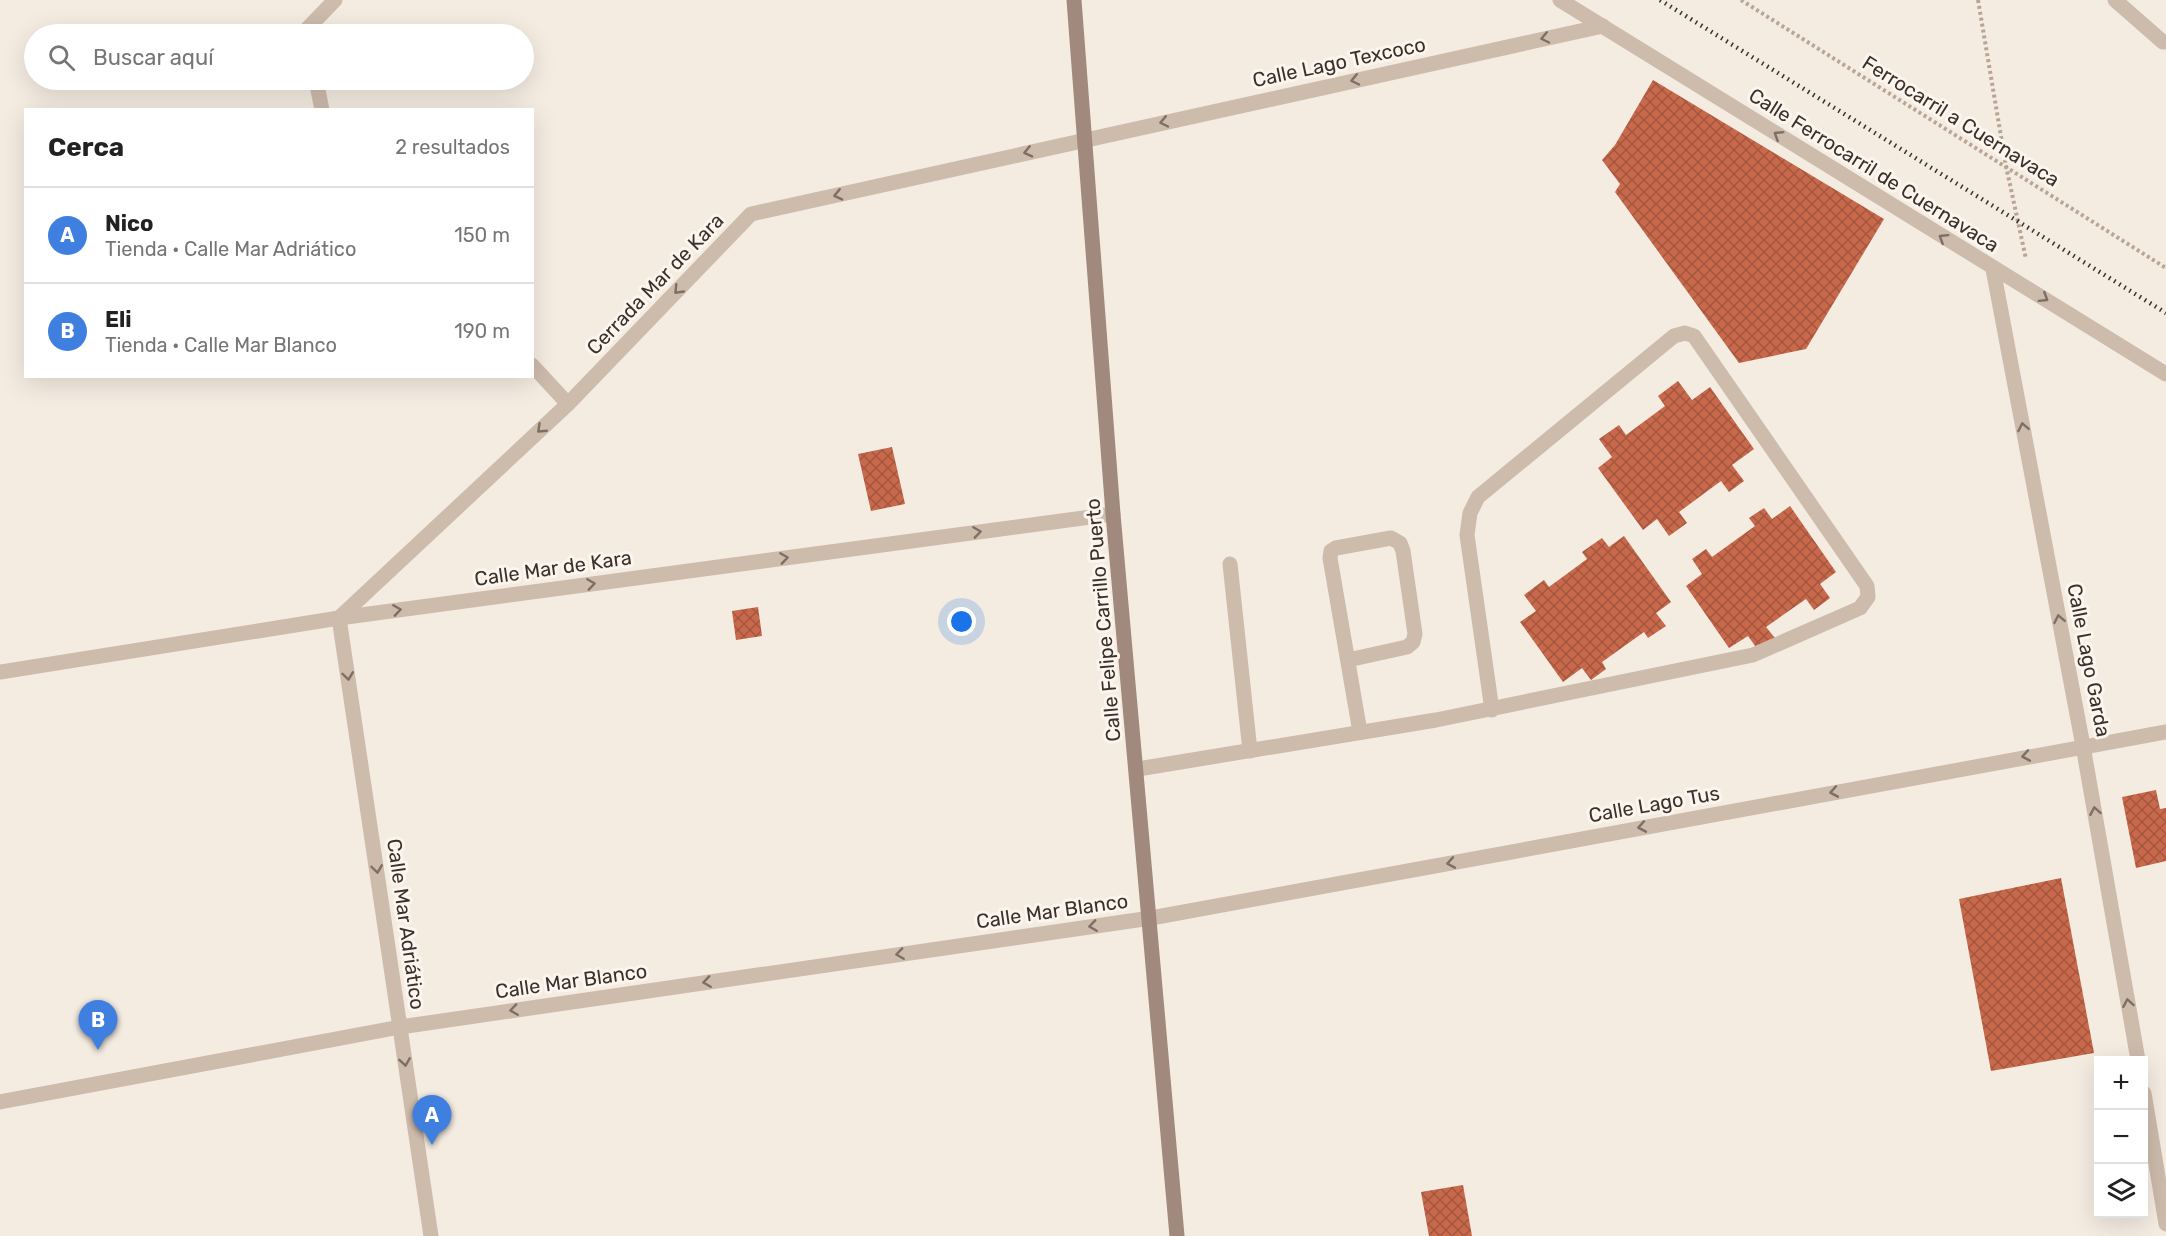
<!DOCTYPE html>
<html lang="es">
<head>
<meta charset="utf-8">
<style>
  :root { --surface:#fff; --page:#f6f6f6; --text:#222; --muted:#767676; --line:#e0e0e0; --accent:#b45309 }
  body { margin:0; font-family:Rubik,sans-serif; background:var(--page); color:var(--text) }
  .controls { position:absolute; right:18px; bottom:18px; display:grid; overflow:hidden; border-radius:0px; box-shadow:0 6px 24px #0002 }
  .controls button { width:54px; height:54px; display:grid; place-items:center; padding:0; border:0; border-bottom:2px solid var(--line); background:var(--surface); color:var(--text); font:30px sans-serif }
  .you { position:absolute; left:962px; top:622px; width:21px; height:21px; margin:-15px; border:4px solid #fff; border-radius:50%; background:#1a73e8; box-shadow:0 0 0 9px #1a73e833 }
  .badge { display:grid; place-items:center; width:39px; height:39px; border-radius:50%; background:var(--accent); color:#fff; font-size:20px; font-weight:700 }
  .pin { position:absolute; translate:-50% -50px; filter:drop-shadow(0 2px 3px #0008) }
  .pin::after { content:''; position:absolute; top:32px; width:21px; height:18px; background:inherit; clip-path:polygon(0 0,100% 0,50% 100%) }
  .list { margin:0; padding:0; list-style:none }
  h2 { display:flex; justify-content:space-between; align-items:center; height:78px; margin:0; padding:0 24px; font-size:26px }
  h2 small { font-size:20px; font-weight:400; color:var(--muted) }
  .list li { display:grid; grid-template-columns:39px 1fr auto; gap:18px; align-items:center; box-sizing:border-box; height:96px; padding:0 24px; border-top:2px solid var(--line) }
  .list b { display:block; font-size:22px; white-space:nowrap }
  .list p { margin:0; font-size:20px; white-space:nowrap; color:var(--muted) }
  .list em { font-size:20px; font-style:normal; color:var(--muted) }
  .icon { flex:none; width:33px; height:33px; fill:none; stroke:currentColor; stroke-width:2; stroke-linecap:round; stroke-linejoin:round }
  .map { position:relative; flex:none; width:2166px; height:1236px; overflow:hidden }
  .search { position:absolute; background:var(--surface); box-shadow:0 6px 24px #0002; left:24px; top:24px; width:510px; height:66px; display:flex; align-items:center; gap:15px; box-sizing:border-box; padding:0 21px; border-radius:33px; color:var(--muted); font-size:22px }
  .panel { position:absolute; background:var(--surface); box-shadow:0 6px 24px #0002; left:24px; top:108px; width:510px; height:270px; border-radius:0px }
  .map>svg:first-child { display:block }
  .building { fill:url(#building-cross-hatch) }
  .lines { fill:none; stroke-linecap:round; stroke-linejoin:round }
  .path { stroke:#b9a596; stroke-width:4; stroke-dasharray:3 3; stroke-linecap:butt }
  .lane { stroke:#cdbbac; stroke-width:15 }
  .street { stroke:#cdbbac; stroke-width:15 }
  .secondary { stroke:#a18a7d; stroke-width:15 }
  .rail { stroke:#3b302b; stroke-width:4.5; stroke-dasharray:1.5 4.5; stroke-linecap:butt }
  .oneway { stroke:#7d6f65 }
  .labels { text-anchor:middle; stroke-width:6; stroke-linejoin:round; paint-order:stroke }
  .street-label { font-size:20px; fill:#3b302b; stroke:#fbf5ee }
</style>
</head>
<body>
<div class="map">
<svg width="2166" height="1236" viewBox="0 0 2166 1236">
  <defs>
    <pattern id="building-cross-hatch" width="8" height="8" patternUnits="userSpaceOnUse" patternTransform="scale(1.5)"><rect width="8" height="8" fill="#c8694b"/><path d="M0 0l8 8M0 8l8-8" fill="none" stroke="#a4573f"/></pattern>
  </defs>
  <rect width="100%" height="100%" fill="#f4ebe1"/>
  <g class="building">
    <path d="M1653,80L1884,219L1806,349L1739,363L1615,192L1620,184L1602,160L1615,145Z"/>
    <path d="M1678,381L1692,400L1710,387L1754,449L1732,465L1744,481L1729,492L1721,481L1679,512L1687,523L1669,536L1657,519L1643,530L1598,468L1612,457L1599,439L1619,425L1626,435L1665,406L1658,396Z"/>
    <path d="M892,447L905,504L871,511L858,454Z"/>
    <path d="M1790,506L1836,572L1820,584L1830,598L1814,610L1806,599L1766,627L1775,638L1758,650L1748,636L1729,648L1686,586L1702,574L1692,559L1706,549L1712,557L1755,526L1749,518L1764,508L1772,519Z"/>
    <path d="M1624,536L1671,602L1656,613L1666,626L1648,638L1644,632L1602,662L1606,669L1591,680L1582,668L1563,682L1520,622L1536,611L1524,595L1544,580L1549,587L1587,559L1582,552L1602,538L1609,547Z"/>
    <path d="M758,607L762,636L736,640L732,611Z"/>
    <path d="M2156,790L2160,809L2166,808V861L2136,868L2122,797Z"/>
    <path d="M2061,878L2094,1053L1991,1071L1959,899Z"/>
    <path d="M1463,1185L1472,1236H1429L1421,1192Z"/>
  </g>
  <g class="lines">
    <g class="path">
      <path d="M1741,0L2166,268"/>
      <path d="M1978,0L2006,166L2026,259"/>
    </g>
    <g class="lane">
      <path d="M2115,0L2163,42"/>
      <path d="M1230,564L1250,751"/>
      <path d="M1348,660L1407,647L1413,642L1415,634L1403,551L1400,543L1391,538L1336,548L1331,551L1330,558L1360,732"/>
      <path d="M1138,769L1436,720L1753,655L1860,608L1868,597L1867,586L1694,336L1685,333L1674,336L1478,497L1470,513L1467,535L1492,710"/>
    </g>
    <g class="street">
      <path d="M1560,0L2166,374"/>
      <path d="M307,34L306,30L335,0"/>
      <path d="M316,80L322,110"/>
      <path d="M1993,269L2083,746L2138,1060"/>
      <path d="M532,365L568,404"/>
      <path d="M339,618L568,404L751,214L1603,26"/>
      <path d="M339,618L431,1236"/>
      <path d="M0,672L339,618L1113,514"/>
      <path d="M2144,1093L2166,1224"/>
      <path d="M0,1102L400,1027L1151,918L2166,732"/>
    </g>
    <path class="secondary" d="M1074,0L1113,514L1177,1236"/>
    <path class="rail" d="M1660,0L2166,313"/>
  </g>
  <defs><path id="oneway-chevron" d="M-2-3.5L2.5 0L-2 3.5" fill="none" stroke-width="1.6" stroke-linecap="round" stroke-linejoin="round" transform="scale(1.5)"/></defs>
  <g class="oneway">
    <use href="#oneway-chevron" transform="translate(1545 38) rotate(168)"/>
    <use href="#oneway-chevron" transform="translate(1355 80) rotate(168)"/>
    <use href="#oneway-chevron" transform="translate(1164 122) rotate(168)"/>
    <use href="#oneway-chevron" transform="translate(1778 135) rotate(-148)"/>
    <use href="#oneway-chevron" transform="translate(1028 152) rotate(167)"/>
    <use href="#oneway-chevron" transform="translate(838 195) rotate(167)"/>
    <use href="#oneway-chevron" transform="translate(1943 238) rotate(-148)"/>
    <use href="#oneway-chevron" transform="translate(678 290) rotate(134)"/>
    <use href="#oneway-chevron" transform="translate(2044 298) rotate(32)"/>
    <use href="#oneway-chevron" transform="translate(2023 427) rotate(-101)"/>
    <use href="#oneway-chevron" transform="translate(541 429) rotate(137)"/>
    <use href="#oneway-chevron" transform="translate(977 532) rotate(-8)"/>
    <use href="#oneway-chevron" transform="translate(784 558) rotate(-8)"/>
    <use href="#oneway-chevron" transform="translate(591 584) rotate(-8)"/>
    <use href="#oneway-chevron" transform="translate(397 610) rotate(-8)"/>
    <use href="#oneway-chevron" transform="translate(2059 619) rotate(-101)"/>
    <use href="#oneway-chevron" transform="translate(348 676) rotate(82)"/>
    <use href="#oneway-chevron" transform="translate(2026 756) rotate(170)"/>
    <use href="#oneway-chevron" transform="translate(1834 792) rotate(170)"/>
    <use href="#oneway-chevron" transform="translate(2095 811) rotate(-100)"/>
    <use href="#oneway-chevron" transform="translate(1642 827) rotate(170)"/>
    <use href="#oneway-chevron" transform="translate(1451 863) rotate(170)"/>
    <use href="#oneway-chevron" transform="translate(377 869) rotate(82)"/>
    <use href="#oneway-chevron" transform="translate(1093 926) rotate(172)"/>
    <use href="#oneway-chevron" transform="translate(900 954) rotate(172)"/>
    <use href="#oneway-chevron" transform="translate(707 982) rotate(172)"/>
    <use href="#oneway-chevron" transform="translate(2128 1003) rotate(-100)"/>
    <use href="#oneway-chevron" transform="translate(514 1010) rotate(172)"/>
    <use href="#oneway-chevron" transform="translate(405 1062) rotate(81)"/>
  </g>
  <g class="labels">
    <g class="street-label">
      <text transform="translate(1339 62) rotate(-12)" y="7">Calle Lago Texcoco</text>
      <text transform="translate(1961 121) rotate(32)" y="7">Ferrocarril a Cuernavaca</text>
      <text transform="translate(1874 170) rotate(32)" y="7">Calle Ferrocarril de Cuernavaca</text>
      <text transform="translate(655 284) rotate(-46)" y="7">Cerrada Mar de Kara</text>
      <text transform="translate(553 568) rotate(-8)" y="7">Calle Mar de Kara</text>
      <text transform="translate(1103 620) rotate(-95)" y="7">Calle Felipe Carrillo Puerto</text>
      <text transform="translate(2089 660) rotate(79)" y="7">Calle Lago Garda</text>
      <text transform="translate(1654 804) rotate(-10)" y="7">Calle Lago Tus</text>
      <text transform="translate(1052 911) rotate(-8)" y="7">Calle Mar Blanco</text>
      <text transform="translate(406 924) rotate(82)" y="7">Calle Mar Adriático</text>
      <text transform="translate(571 981) rotate(-8)" y="7">Calle Mar Blanco</text>
    </g>
  </g>
</svg>
<div class="controls">
<button>+</button>
<button>−</button>
<button><svg class="icon" aria-label="layers" viewBox="0 0 24 24"><path d="M12 4l9 5-9 5-9-5zM3 14l9 5 9-5"/></svg></button>
</div>
<div class="you"></div>
<div class="pin badge" style="left:432px;top:1145px;background:#3f7fe0">A</div>
<div class="pin badge" style="left:98px;top:1050px;background:#3f7fe0">B</div>
<div class="search"><svg class="icon" aria-label="search" viewBox="0 0 24 24"><circle cx="10" cy="10" r="6"/><path d="M15 15l6 6"/></svg>Buscar aquí</div>
<section class="panel">
<h2>Cerca<small>2 resultados</small></h2>
<ul class="list">
<li><span class="badge" style="background:#3f7fe0">A</span><div><b>Nico</b><p>Tienda · Calle Mar Adriático</p></div><em>150 m</em></li>
<li><span class="badge" style="background:#3f7fe0">B</span><div><b>Eli</b><p>Tienda · Calle Mar Blanco</p></div><em>190 m</em></li>
</ul>
</section>
</div>
</body>
</html>
